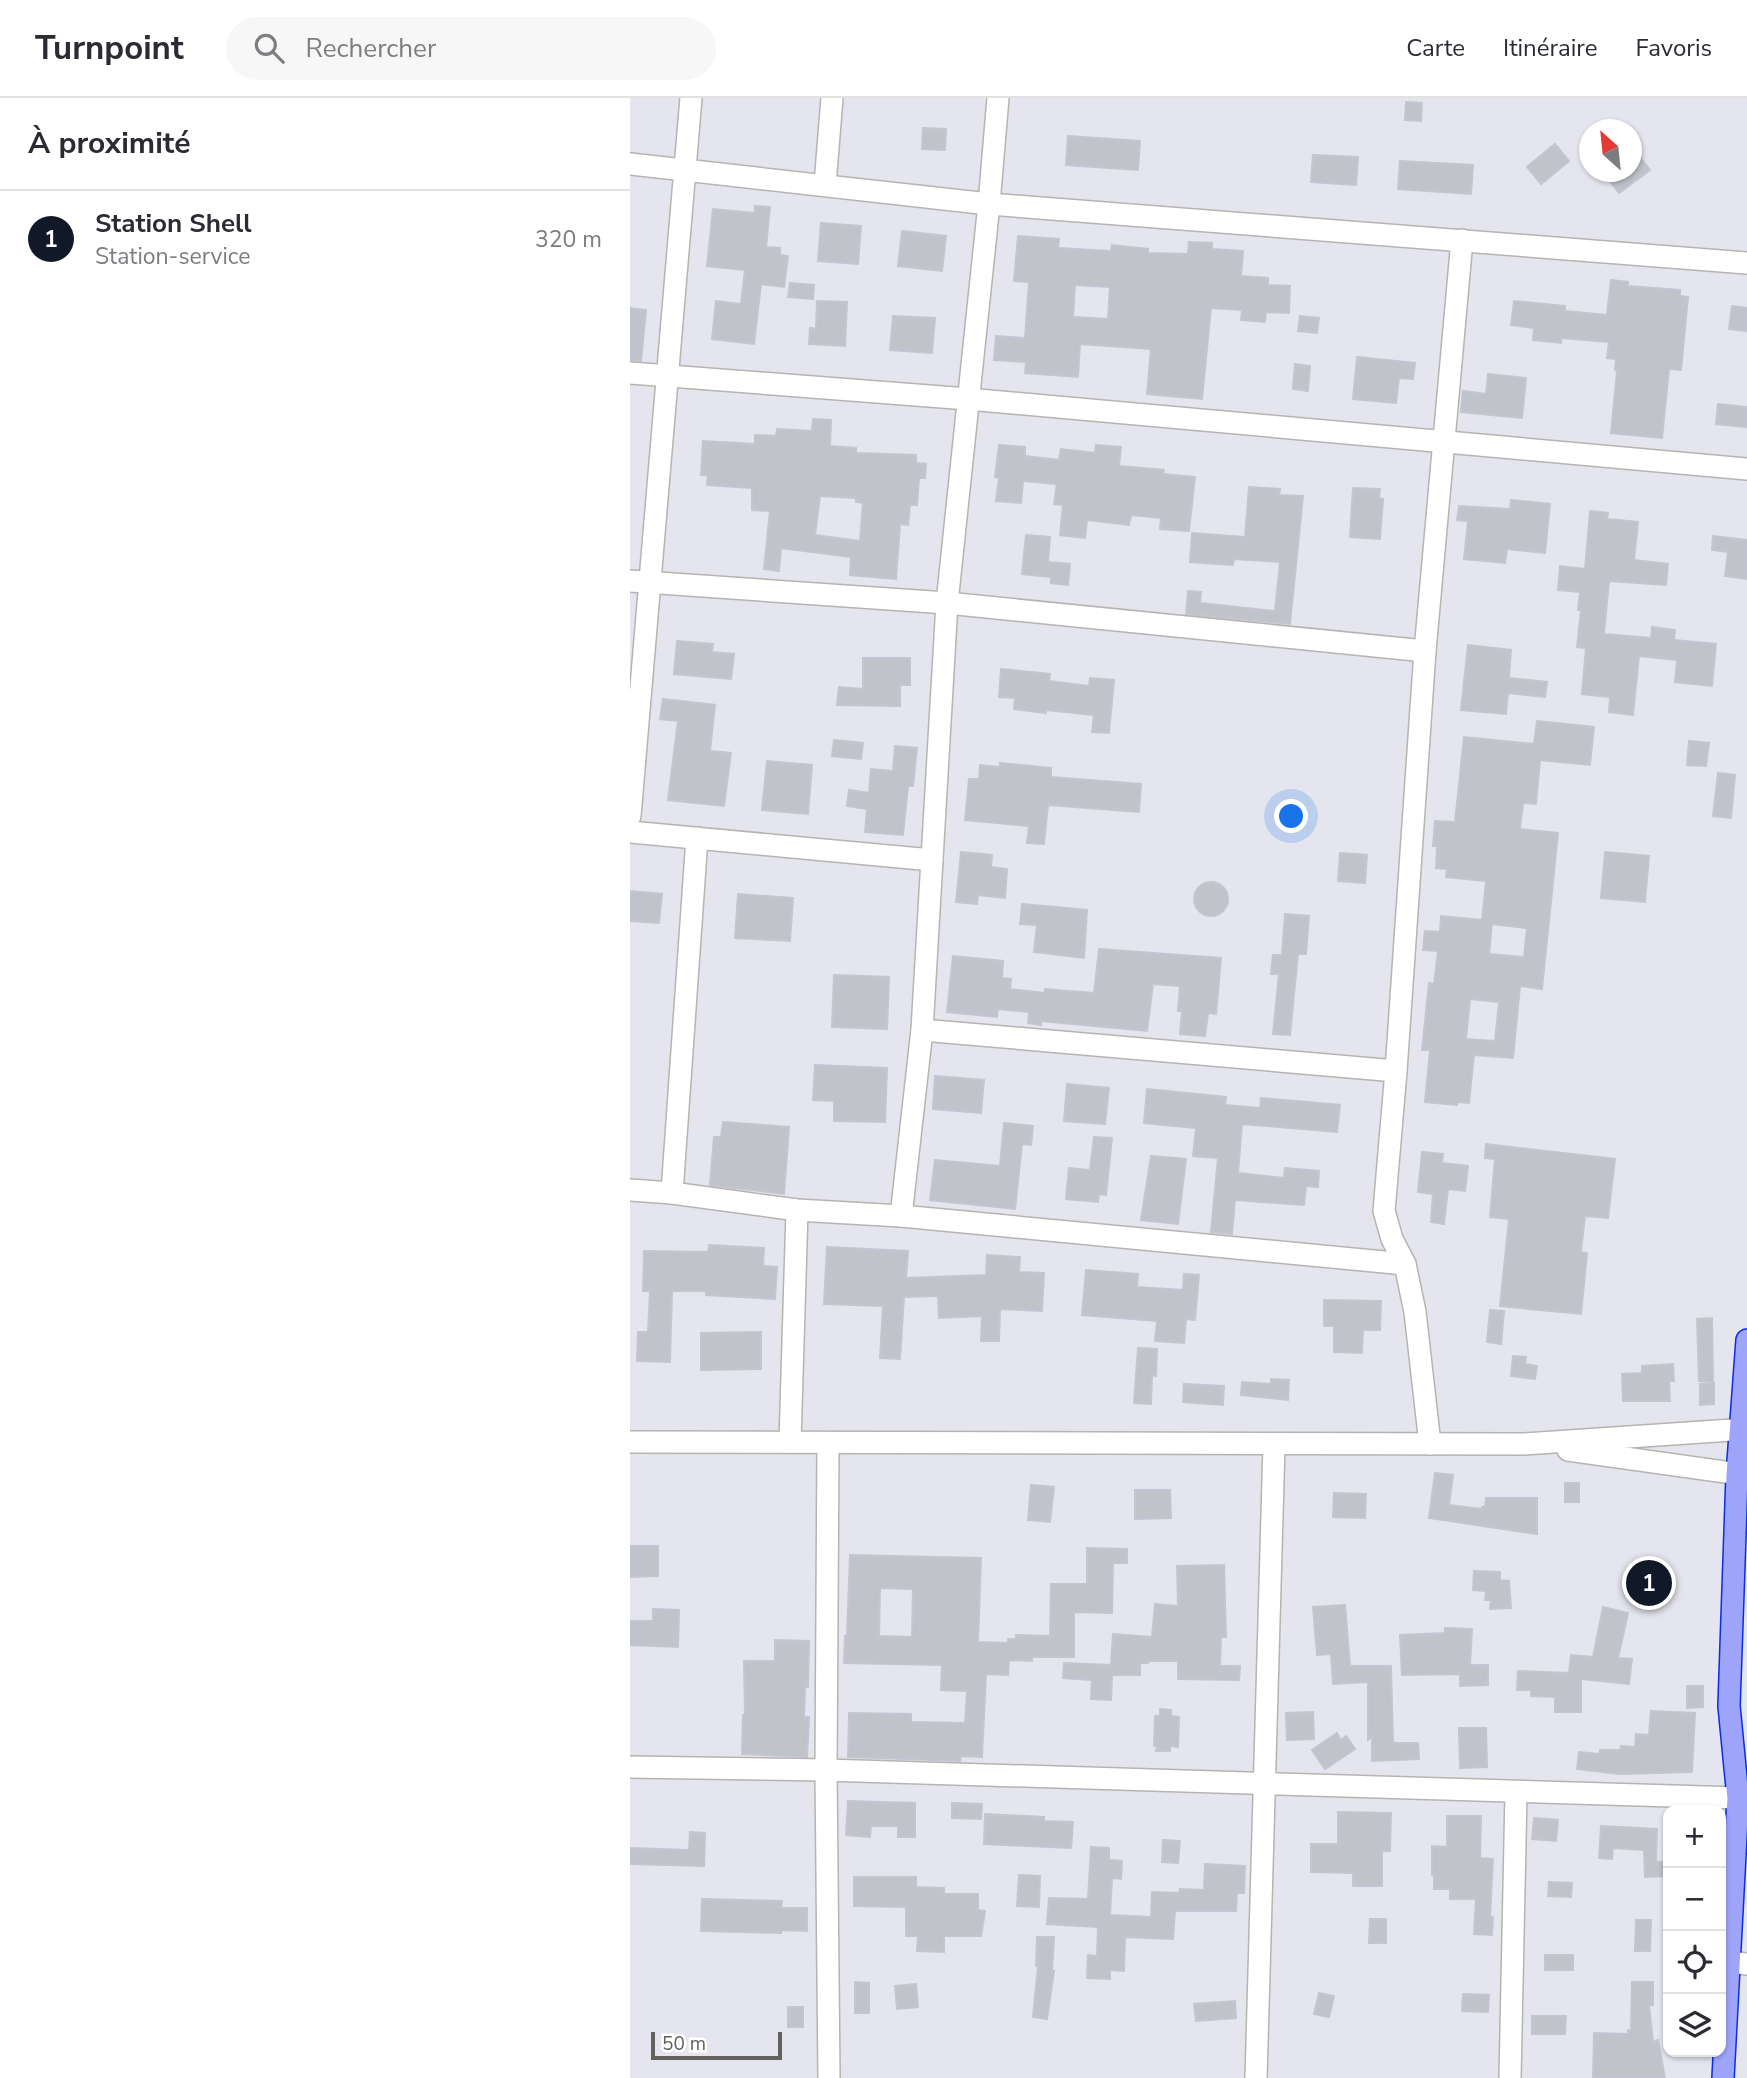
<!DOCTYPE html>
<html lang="fr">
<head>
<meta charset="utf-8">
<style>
  :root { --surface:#fff; --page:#f7f7f7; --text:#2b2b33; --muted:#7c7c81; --line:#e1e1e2; --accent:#111827 }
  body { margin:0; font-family:"Nunito Sans",sans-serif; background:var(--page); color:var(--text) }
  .controls { position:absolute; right:21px; bottom:21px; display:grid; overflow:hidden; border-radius:14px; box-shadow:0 2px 5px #0004 }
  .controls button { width:63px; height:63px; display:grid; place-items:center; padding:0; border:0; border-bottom:2px solid var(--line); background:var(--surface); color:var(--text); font:35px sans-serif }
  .compass { position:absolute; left:949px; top:21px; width:63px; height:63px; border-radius:50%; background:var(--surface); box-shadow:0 2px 5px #0004; rotate:333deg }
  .scale { position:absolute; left:21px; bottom:18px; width:131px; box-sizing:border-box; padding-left:7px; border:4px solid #64625c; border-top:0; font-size:19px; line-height:24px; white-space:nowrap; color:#64625c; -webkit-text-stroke:5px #fff; paint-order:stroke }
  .you { position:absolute; left:662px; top:719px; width:24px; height:24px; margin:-18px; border:5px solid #fff; border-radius:50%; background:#1a73e8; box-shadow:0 0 0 10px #1a73e833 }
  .badge { display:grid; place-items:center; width:46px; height:46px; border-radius:50%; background:var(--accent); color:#fff; font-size:23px; font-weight:700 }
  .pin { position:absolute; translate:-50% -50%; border:4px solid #fff; box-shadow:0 2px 7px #0006 }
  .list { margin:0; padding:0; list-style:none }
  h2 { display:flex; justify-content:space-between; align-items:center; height:91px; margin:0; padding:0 28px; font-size:30px }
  h2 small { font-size:23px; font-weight:400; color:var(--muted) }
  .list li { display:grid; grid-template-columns:46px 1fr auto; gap:21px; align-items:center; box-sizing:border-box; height:98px; padding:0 28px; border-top:2px solid var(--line) }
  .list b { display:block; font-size:26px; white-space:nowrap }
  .list p { margin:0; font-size:23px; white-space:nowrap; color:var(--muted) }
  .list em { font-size:23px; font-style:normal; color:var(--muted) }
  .icon { flex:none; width:38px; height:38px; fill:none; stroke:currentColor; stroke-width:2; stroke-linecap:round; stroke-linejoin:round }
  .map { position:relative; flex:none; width:1117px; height:1980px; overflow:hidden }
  header { display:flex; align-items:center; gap:42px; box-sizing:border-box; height:98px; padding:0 35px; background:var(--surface); border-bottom:2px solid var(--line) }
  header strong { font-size:33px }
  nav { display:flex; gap:38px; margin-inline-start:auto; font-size:24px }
  .search { width:490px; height:63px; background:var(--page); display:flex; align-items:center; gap:18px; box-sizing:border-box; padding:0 24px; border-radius:38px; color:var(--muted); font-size:26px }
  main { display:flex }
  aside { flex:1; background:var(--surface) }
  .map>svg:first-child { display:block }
  .building { fill:#c0c3c9; stroke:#c3c5d2; stroke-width:2; fill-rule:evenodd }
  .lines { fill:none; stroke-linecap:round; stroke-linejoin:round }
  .minor-casing { stroke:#b6b4af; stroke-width:24 }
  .tertiary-casing { stroke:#b6b4af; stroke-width:24 }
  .trunk-casing { stroke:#092de9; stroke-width:24 }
  .minor { stroke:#fff; stroke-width:21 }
  .tertiary { stroke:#fff; stroke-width:21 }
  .trunk { stroke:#9ea4fa; stroke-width:21 }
</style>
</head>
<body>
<header>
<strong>Turnpoint</strong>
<div class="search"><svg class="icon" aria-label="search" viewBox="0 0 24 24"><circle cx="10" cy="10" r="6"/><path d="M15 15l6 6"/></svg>Rechercher</div>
<nav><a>Carte</a><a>Itinéraire</a><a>Favoris</a></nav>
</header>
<main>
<aside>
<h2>À proximité<small></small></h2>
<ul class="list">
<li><span class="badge">1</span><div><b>Station Shell</b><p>Station-service</p></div><em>320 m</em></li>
</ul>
</aside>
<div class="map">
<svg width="1117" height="1980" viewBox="0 0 1117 1980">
  <rect width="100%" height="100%" fill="#e4e5ee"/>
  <g class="building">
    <path d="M776,4L792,5L791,23L775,22Z"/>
    <path d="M293,30L316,31L315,52L292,51Z"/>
    <path d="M438,38L510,43L508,72L436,67Z"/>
    <path d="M925,46L939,63L911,86L897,69Z"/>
    <path d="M1002,48L1020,72L989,95L973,74H1002Z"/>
    <path d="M683,57L728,59L726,87L681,84Z"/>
    <path d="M770,63L843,67L841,96L768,91Z"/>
    <path d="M125,108L140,109L136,149L150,150V157L158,158L154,189L131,186L124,246L82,241L86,203L111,206L115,172L77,168L83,111L125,115Z"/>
    <path d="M191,125L231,128L228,166L188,163Z"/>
    <path d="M272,133L316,138L312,173L268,168Z"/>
    <path d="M388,138L429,141L428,150L481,153L482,147L518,151V155L558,156L559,144L582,145V151L613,153L611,178L638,180V187L660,188L659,215L636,214L635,224L611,222L612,212L581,210L572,301L517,296L521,251L450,246L448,279L395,275L396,264L364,262L366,238L395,240L399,184L384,183ZM445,187L480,189L478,221L443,219Z"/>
    <path d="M981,182L998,184V188L1050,192V198L1058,199L1051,272L1039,271L1032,340L981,335L987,273L985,272L986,261L977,260L979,244L931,240V245L903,242L904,230L881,227L884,203L935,208V213L977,217Z"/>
    <path d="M160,185L184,187L183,201L158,199Z"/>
    <path d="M187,203L217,204L215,248L179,246L180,230L186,231Z"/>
    <path d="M1102,208L1117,210V233L1099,231Z"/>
    <path d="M0,210L16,212L11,263L0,262Z"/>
    <path d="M263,218L305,220L302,255L260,252Z"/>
    <path d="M670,218L689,220L687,235L668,233Z"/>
    <path d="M727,259L785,265L783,281L769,280L766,305L723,301Z"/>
    <path d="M665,266L680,268L678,293L663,291Z"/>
    <path d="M858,276L896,280L892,320L831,314L833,293L856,296Z"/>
    <path d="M1088,306L1117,309V329L1086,326Z"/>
    <path d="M183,321L201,322L200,348L226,350V355L286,357V365L296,366L295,380H289L287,407H280L278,427L270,426L266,481L220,477L221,459L151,450L149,473L134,471L140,413L122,412V390L77,387L78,377H71L73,343L125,346V337L146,338L147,331L182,333ZM190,398L226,400V404L233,405L230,443L185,437Z"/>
    <path d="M369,347L395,349V358L429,362L431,351L465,355L466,347L491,349L489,368L534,372L533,376L565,379L559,433L530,431L531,420L501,417L499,427L457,422L455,440L430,437L433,407L424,406L427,386L393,383L391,405L366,403L369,380L365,379Z"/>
    <path d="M619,389L650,391L649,397L673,398L660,526L556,516L558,493L571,494L570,505L645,513L650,464L604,461L603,467L560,464L562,435L615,439Z"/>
    <path d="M723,390L750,391L749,400L753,401L750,441L720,439Z"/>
    <path d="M881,402L920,406L915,455L877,451L875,465L834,461L838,423L827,422L829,408L880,411Z"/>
    <path d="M960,413L978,415L977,421L1008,424L1004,462L1038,466L1036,487L979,483L974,536L1021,540L1022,529L1045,532L1044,542L1086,546L1082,588L1045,584L1047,562L1009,558L1003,617L979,614L980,599L952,596L956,550L947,549L951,512H948L950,494L928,492L930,468L955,471Z"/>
    <path d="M396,437L420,439L418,464L440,466L438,487L421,485V479L392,476Z"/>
    <path d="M1083,438L1117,442V481L1095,478L1098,454L1082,452Z"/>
    <path d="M47,543L83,546L82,554L104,556L101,581L44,576Z"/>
    <path d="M838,547L881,552L879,580L917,584L915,599L878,595L876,616L831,612Z"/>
    <path d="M233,560H280V587H270V608L207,607L209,589L233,591Z"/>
    <path d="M371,571L420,576L419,583L459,588L460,580L484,582L479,635L462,634L464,617L416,612V615L384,611L385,600L369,599Z"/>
    <path d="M33,601L85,607L80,653L101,655L94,708L38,702L48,623L30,621Z"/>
    <path d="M907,623L964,629L960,667L910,662L906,706L893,705L890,731L928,735L912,891L890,888L883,960L844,957L839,1005L827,1004V1007L795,1004L800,952H792L799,885L804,886L808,853L793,852L795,833L810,834L811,818L852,822L856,783L816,779L817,771L806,770L807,748H803L805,723L825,724L834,639L904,646ZM862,826L897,830L894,859L859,856ZM840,901L869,904L865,943L836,941Z"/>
    <path d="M204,642L233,645L231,661L202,658Z"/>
    <path d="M1059,643L1079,645L1076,668L1057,667Z"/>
    <path d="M265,648L287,650L283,688H278L273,737L235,734L237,711L217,708L219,692L239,695L241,671L263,673Z"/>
    <path d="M137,663L182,667L178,716L132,712Z"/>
    <path d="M370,665L421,670V679L511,686L509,714L418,707L414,746L397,745L399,728L335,722L339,681H349L350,667L370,669Z"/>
    <path d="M1088,675L1105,677L1101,720L1083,718Z"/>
    <path d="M331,754L362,757L361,769L377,771L375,800L348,797L347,806L326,804Z"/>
    <path d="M975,754L1019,758L1015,804L971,800Z"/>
    <path d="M710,755L737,757L735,785L708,783Z"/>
    <circle cx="581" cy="801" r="17"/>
    <path d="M0,793L32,796L29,825L0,823Z"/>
    <path d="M108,796L163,800L160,843L105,840Z"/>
    <path d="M392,806L457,812L454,860L404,854L407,827L390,826Z"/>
    <path d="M655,816L679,818L676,856H668L660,937L643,936L649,876H641L643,857H652Z"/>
    <path d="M469,851L591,860L586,916L578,915L575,938L550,936L552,913H548L550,888L523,886L517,933L411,923V927L398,925L399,914L368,911L367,919L317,914L323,858L373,863L372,880L381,881L380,891L415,895V891L464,895Z"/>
    <path d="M204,877L259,879L257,931L202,929Z"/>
    <path d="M185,967L257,970L255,1024L204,1023V1003L183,1002Z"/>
    <path d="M305,978L354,982L351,1015L303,1011Z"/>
    <path d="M437,986L479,990L475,1026L434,1023Z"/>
    <path d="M517,991L596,999L595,1007L630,1010L631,1000L710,1007L707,1034L612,1026L608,1075L654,1080L655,1070L689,1073L688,1089L676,1088L674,1107L605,1102L602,1136L581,1134L588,1060L563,1058L566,1030L514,1025Z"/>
    <path d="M93,1024L159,1029L154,1096L80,1087L84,1039H91Z"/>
    <path d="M374,1025L403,1028L401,1047L392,1046L385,1111L300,1102L305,1062L370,1068Z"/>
    <path d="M464,1039L482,1040L476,1097L469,1096L468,1104L436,1101L439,1070L460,1072Z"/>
    <path d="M856,1046L985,1061L978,1120L955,1118L951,1154L957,1155L951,1216L870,1208L879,1121L860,1119L865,1061L855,1060Z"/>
    <path d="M792,1054L813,1056L812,1065L838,1068L835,1093L818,1091L814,1126L801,1124L803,1096L788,1094Z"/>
    <path d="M521,1058L556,1061L548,1126L511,1122Z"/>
    <path d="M79,1147L134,1150L133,1168L147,1169L145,1201L76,1197V1193H42L40,1264L7,1263L8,1234H18L20,1193H13L14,1153L78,1154Z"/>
    <path d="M197,1149L278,1153L276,1180L356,1177L357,1157L390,1159L389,1174L414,1175L412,1213L370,1211L369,1243H351L352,1218L309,1220L308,1198L274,1199L270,1261L250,1260L253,1208L194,1206Z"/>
    <path d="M456,1172L508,1176L507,1189L553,1192L554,1176L569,1177L565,1222L556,1221L554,1245L525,1243L527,1223L452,1217Z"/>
    <path d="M694,1202L751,1203L750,1232H733L732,1255L704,1254V1228H694Z"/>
    <path d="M860,1212L874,1213L871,1246L857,1244Z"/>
    <path d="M1082,1220L1083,1284L1069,1283L1067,1221Z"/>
    <path d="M131,1234V1271L71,1272V1235Z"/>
    <path d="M508,1250L527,1251L526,1278L522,1277L521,1306L504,1305Z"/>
    <path d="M883,1258L896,1259L895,1266L907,1268L905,1281L881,1278Z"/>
    <path d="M1043,1266L1044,1283H1039L1040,1303H993L992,1276L1012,1275V1268Z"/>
    <path d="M641,1281L659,1282L658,1302L611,1297L612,1284L641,1286Z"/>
    <path d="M1084,1285V1306L1070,1307V1286Z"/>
    <path d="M554,1286L594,1288L593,1307L553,1304Z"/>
    <path d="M805,1375L823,1377L819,1407L852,1411V1409H855L856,1400H907V1436L799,1420Z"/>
    <rect x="935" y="1385" width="14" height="19"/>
    <path d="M401,1387L424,1389L420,1424L398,1422Z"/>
    <path d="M505,1392H540L541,1420L505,1421Z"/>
    <path d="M704,1395L736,1396L735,1420L703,1419Z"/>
    <path d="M0,1448H28V1478L0,1479Z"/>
    <path d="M457,1450L497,1451V1465H483L482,1515L444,1514V1559H402V1563L379,1562L378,1577L356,1576L352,1659L331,1658L330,1663L218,1659L219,1615L281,1616V1624L335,1625L337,1593L311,1592L312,1567L214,1565L215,1538H217L220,1457L351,1460L348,1544L378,1545V1541H386V1537L420,1538L421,1486H457ZM250,1490L283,1491L282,1539L249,1538Z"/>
    <path d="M594,1467L596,1539H591L590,1568H610L609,1582L548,1581V1563H518V1565H510V1577H482L481,1602L461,1601L462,1582L433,1580L434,1565L481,1567L483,1536L522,1539L525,1506L548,1508L547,1468Z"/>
    <path d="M844,1473L870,1474V1482L879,1483L881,1510L860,1511L861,1502H855L856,1493L843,1492Z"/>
    <path d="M715,1507L720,1568H761L763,1645H788L789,1661L742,1663V1639L738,1642V1584L703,1586L701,1556L687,1557L683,1509Z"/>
    <path d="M973,1509L998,1515L988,1560L1002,1561L999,1586L951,1581V1614H925V1599L901,1598V1592H887L888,1573L939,1575L941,1557L963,1559Z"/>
    <path d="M23,1511L49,1512L48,1549L0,1547V1523H23Z"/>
    <path d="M815,1530L842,1531L840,1567H858V1587L830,1588V1576L772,1577L770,1537L815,1535Z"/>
    <path d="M145,1542L179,1543L178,1589H175L174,1619H179L177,1659L112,1656L113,1617H115L114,1563H145Z"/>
    <path d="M1057,1588H1073V1609L1057,1610Z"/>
    <path d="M530,1611L541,1612V1618L549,1619L548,1649L540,1648V1653H526L527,1648H524L525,1618H530Z"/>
    <path d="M1021,1613L1065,1615L1062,1674L989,1676L947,1671L949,1654L970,1656V1652H990L991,1648L1005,1649L1006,1636L1019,1637Z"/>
    <path d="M683,1614L684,1641L657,1642L656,1615Z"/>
    <path d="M829,1630H856L857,1669L830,1670Z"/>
    <path d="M707,1635L711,1642L716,1638L725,1651L695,1671L682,1652Z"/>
    <path d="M218,1703L285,1705V1739H268V1728H241L240,1739L216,1737Z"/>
    <path d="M322,1705L352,1706L351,1721L322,1720Z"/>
    <path d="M708,1714L761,1715L760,1753H752V1788H723V1775L681,1774V1746H708Z"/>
    <path d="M355,1716L414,1719V1723L443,1724L441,1750L354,1746Z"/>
    <path d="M817,1718H851L850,1760L863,1761L860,1819H863L862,1837L844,1836L846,1801H820V1791H804V1777H802V1748L817,1749Z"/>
    <path d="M904,1720L928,1722L926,1743L902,1741Z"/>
    <path d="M971,1728L1027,1731L1026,1764H1038V1778L1015,1779L1014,1752L983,1750L982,1761L969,1760Z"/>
    <path d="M60,1734L75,1735L74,1768L0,1766V1750L59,1752Z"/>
    <path d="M533,1742L550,1743L548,1765L532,1764Z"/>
    <path d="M461,1749L479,1750V1762L492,1763L491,1781L482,1780L480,1817L521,1819L522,1794L549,1795L550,1791L574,1792L575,1766L615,1768L614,1795H607L606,1813H545L543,1841L495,1839L494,1873L480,1872V1881L457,1880L458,1857L467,1858L468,1829L417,1826L419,1800L458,1801Z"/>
    <path d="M389,1777L410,1778L409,1809L387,1808Z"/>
    <path d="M224,1779H286V1789L314,1790V1796H348V1812L355,1813L351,1838H314V1854L287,1853L288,1838H276V1809L224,1808Z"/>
    <path d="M919,1784L942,1785L941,1799L918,1798Z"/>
    <path d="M72,1801L152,1803L151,1810H177V1833L151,1832V1835L71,1833Z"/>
    <path d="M740,1821H756V1845H739Z"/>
    <path d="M1006,1822H1021L1020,1853H1005Z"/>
    <path d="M407,1839H424L422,1873H424L417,1921L403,1919L408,1868H406Z"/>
    <rect x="915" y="1857" width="28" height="15"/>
    <path d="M225,1884L239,1885V1915H225Z"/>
    <path d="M1002,1884H1023V1907H1019L1023,1944L1028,1942L1035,1980H963L964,1935L998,1936V1932H1001Z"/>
    <path d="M286,1886L288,1909L267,1911L265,1888Z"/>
    <path d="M689,1895L704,1898L699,1919L684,1916Z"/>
    <path d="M833,1896L859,1897L858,1914L832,1913Z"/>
    <path d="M605,1903L606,1920L566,1923L564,1906Z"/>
    <rect x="158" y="1909" width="15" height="20"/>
    <path d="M902,1918H936L935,1936H902Z"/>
  </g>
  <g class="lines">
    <g class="minor-casing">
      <g id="minor">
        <path d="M0,66L359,106L1117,165"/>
        <path d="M195,87L202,0"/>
        <path d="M0,275L338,301L1117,371"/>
        <path d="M0,483L317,505L795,553"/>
        <path d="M0,718L61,0"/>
        <path d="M0,734L302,762"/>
        <path d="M292,932L766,973"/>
        <path d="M0,1092L42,1095L167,1112L271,1118L775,1166"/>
        <path d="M42,1095L67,740"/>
        <path d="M271,1118L292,932L317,505L359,106L368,0"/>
        <path d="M160,1344L167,1112"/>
        <path d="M800,1346L785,1214L775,1166L762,1141L754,1113L766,973L795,553L832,142"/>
        <path d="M0,1669L196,1672L198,1346"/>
        <path d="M1100,1864L1117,1866"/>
        <path d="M199,1980L196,1672L1108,1700"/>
        <path d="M626,1980L644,1347"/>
        <path d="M880,1980L886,1695"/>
      </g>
    </g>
    <g class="tertiary-casing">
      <g id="tertiary">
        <path d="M0,1344L894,1346L1117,1331"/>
        <path d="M938,1352L1117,1377"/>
      </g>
    </g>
    <g class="trunk-casing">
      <path id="trunk" d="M1093,1980L1108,1700L1099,1608L1107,1377L1117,1242"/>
    </g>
    <use href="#minor" class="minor"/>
    <use href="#tertiary" class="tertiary"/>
    <use href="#trunk" class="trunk"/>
  </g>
</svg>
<div class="controls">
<button>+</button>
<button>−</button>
<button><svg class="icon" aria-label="locate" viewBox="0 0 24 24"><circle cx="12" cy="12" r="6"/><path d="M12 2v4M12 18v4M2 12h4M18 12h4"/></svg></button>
<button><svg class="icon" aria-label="layers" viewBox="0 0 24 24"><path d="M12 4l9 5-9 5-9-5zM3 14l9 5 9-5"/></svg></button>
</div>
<svg class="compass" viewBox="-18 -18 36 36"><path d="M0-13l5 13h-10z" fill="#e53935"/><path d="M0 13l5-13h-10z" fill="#7c7c81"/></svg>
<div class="scale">50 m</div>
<div class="you"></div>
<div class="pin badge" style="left:1019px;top:1485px">1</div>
</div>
</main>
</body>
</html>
